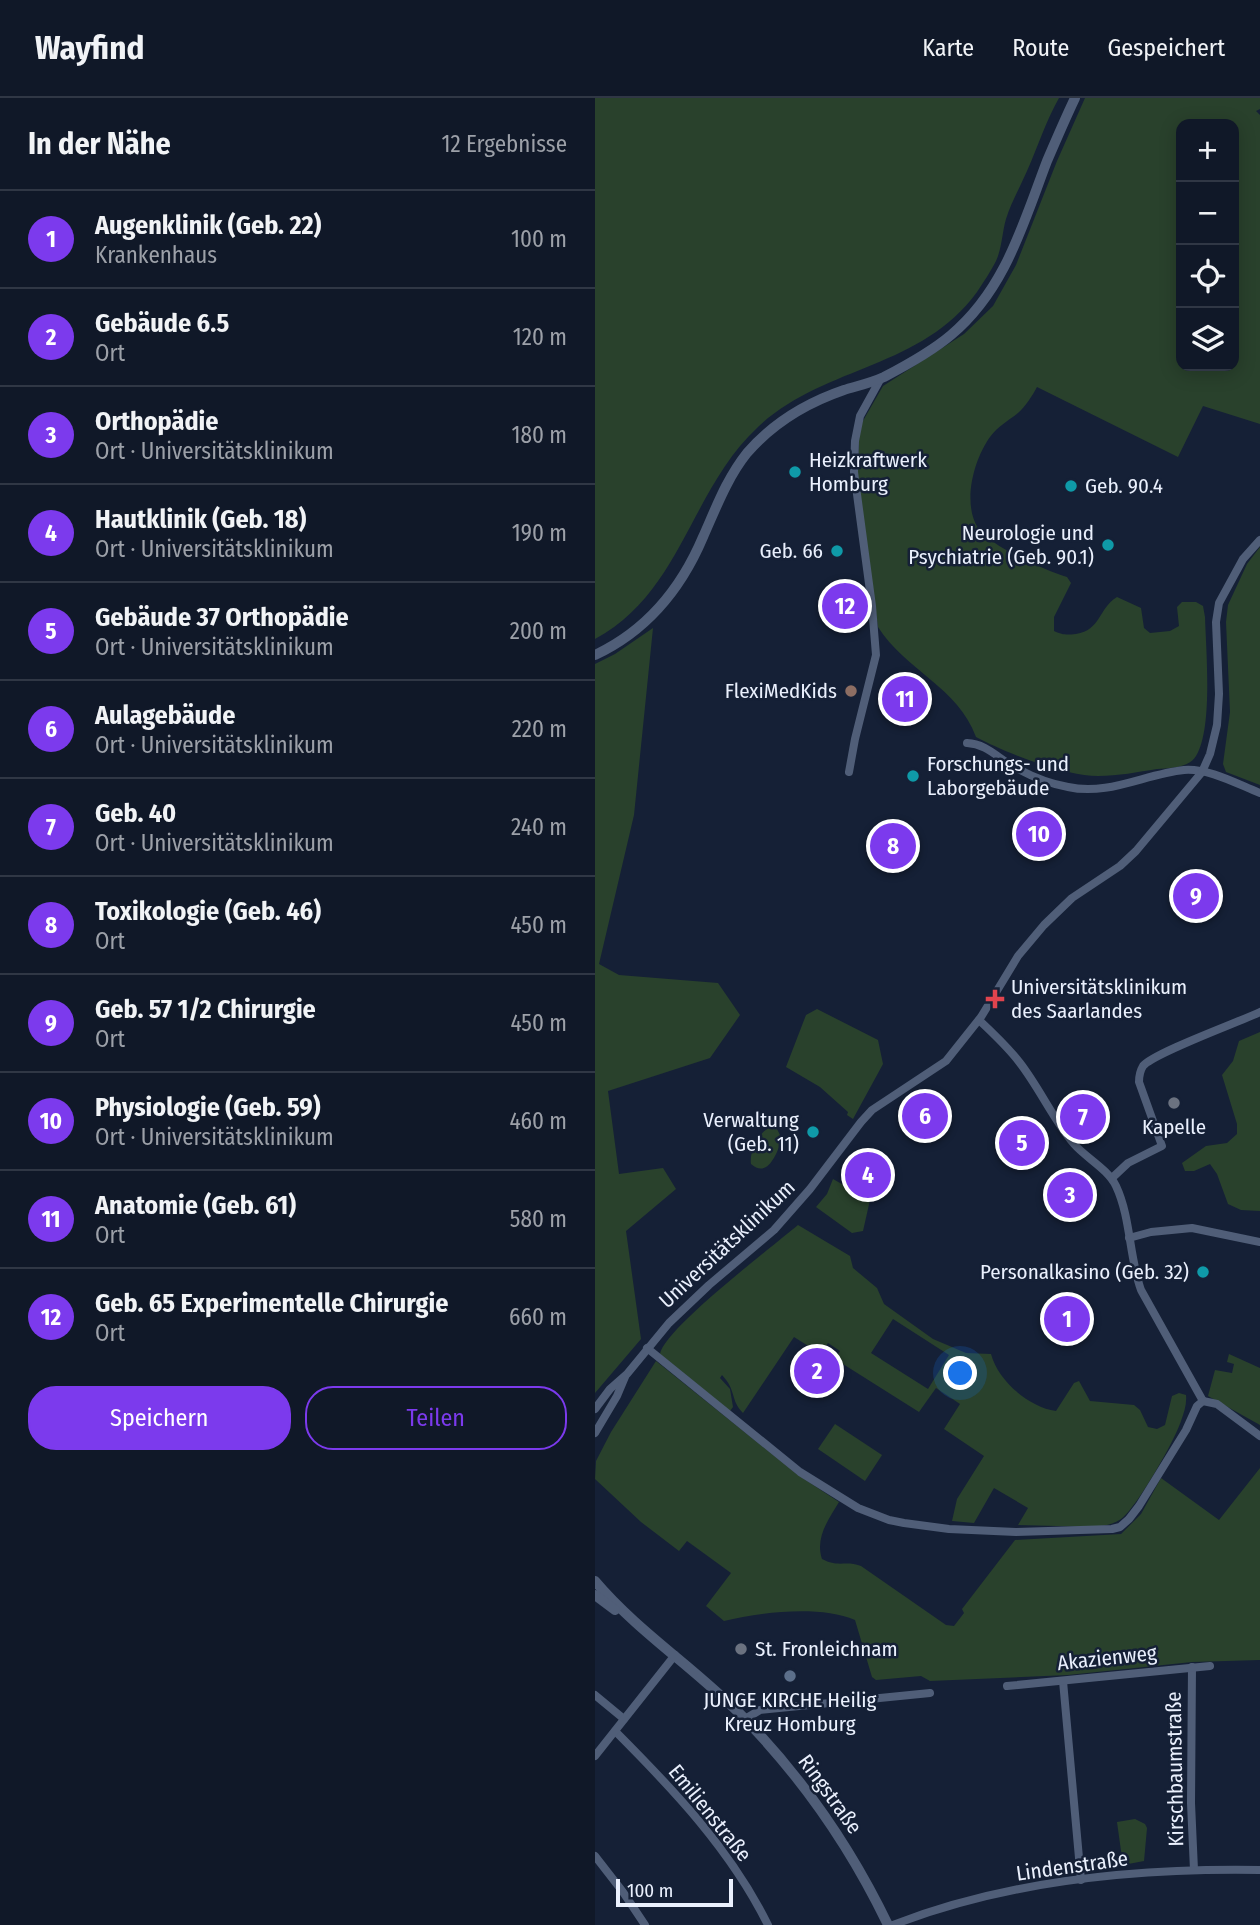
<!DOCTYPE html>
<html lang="de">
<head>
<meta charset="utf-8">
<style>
  :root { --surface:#101828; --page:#192130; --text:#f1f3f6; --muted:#9ca0a8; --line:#303745; --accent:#7c3aed }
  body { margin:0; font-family:"Fira Sans Condensed",sans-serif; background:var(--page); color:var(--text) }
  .controls { position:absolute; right:21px; top:21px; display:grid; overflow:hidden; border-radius:14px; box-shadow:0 4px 18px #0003 }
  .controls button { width:63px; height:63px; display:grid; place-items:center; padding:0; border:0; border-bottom:2px solid var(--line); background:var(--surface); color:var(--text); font:35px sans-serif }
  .scale { position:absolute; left:21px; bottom:18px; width:117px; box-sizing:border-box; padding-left:7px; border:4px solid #eaf0fd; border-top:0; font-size:19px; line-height:24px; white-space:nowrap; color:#eaf0fd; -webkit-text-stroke:5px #152036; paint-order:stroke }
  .you { position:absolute; left:366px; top:1276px; width:24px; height:24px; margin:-18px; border:5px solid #fff; border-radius:50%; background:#1a73e8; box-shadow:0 0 0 10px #1a73e833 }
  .badge { display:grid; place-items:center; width:46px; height:46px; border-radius:50%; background:var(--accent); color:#fff; font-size:23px; font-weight:700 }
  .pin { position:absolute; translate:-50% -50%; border:4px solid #fff; box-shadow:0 2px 7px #0006 }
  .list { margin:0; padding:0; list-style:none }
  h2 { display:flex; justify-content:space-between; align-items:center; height:91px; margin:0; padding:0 28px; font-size:30px }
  h2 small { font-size:23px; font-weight:400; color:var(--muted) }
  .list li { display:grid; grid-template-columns:46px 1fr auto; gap:21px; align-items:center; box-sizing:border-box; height:98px; padding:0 28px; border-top:2px solid var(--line) }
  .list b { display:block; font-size:26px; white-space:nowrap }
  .list p { margin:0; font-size:23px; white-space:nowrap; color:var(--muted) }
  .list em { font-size:23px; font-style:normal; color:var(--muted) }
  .actions { display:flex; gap:14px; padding:21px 28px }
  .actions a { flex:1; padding:16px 0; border:2px solid var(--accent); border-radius:28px; text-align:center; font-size:24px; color:var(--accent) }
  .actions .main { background:var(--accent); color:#fff }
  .icon { flex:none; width:38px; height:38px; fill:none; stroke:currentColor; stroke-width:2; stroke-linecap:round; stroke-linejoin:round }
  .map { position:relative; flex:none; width:665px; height:1827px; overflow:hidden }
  header { display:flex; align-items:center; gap:42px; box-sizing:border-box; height:98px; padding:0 35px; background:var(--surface); border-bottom:2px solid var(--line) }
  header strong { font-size:33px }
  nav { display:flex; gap:38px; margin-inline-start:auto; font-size:24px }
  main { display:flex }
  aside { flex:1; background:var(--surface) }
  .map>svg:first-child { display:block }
  .green { fill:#29412c; fill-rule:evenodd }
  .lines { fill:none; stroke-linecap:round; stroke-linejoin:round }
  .minor { stroke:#505e78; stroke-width:8 }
  .tertiary { stroke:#505e78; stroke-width:10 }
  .culture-dot { fill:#0f9aa8; stroke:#152036; stroke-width:2.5 }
  .education-dot { fill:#8d6e63; stroke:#152036; stroke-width:2.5 }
  .health-dot { fill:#e0444e; stroke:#152036; stroke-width:2.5 }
  .worship-dot { fill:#6b7280; stroke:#152036; stroke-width:2.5 }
  .service-dot { fill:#5c6f8a; stroke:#152036; stroke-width:2.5 }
  .labels { text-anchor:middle; stroke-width:5; stroke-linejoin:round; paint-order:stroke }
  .poi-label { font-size:21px; fill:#eaf0fd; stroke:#152036; text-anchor:start }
  .street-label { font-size:21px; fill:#eaf0fd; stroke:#152036 }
</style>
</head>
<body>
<header>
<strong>Wayfind</strong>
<nav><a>Karte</a><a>Route</a><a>Gespeichert</a></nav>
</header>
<main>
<aside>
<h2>In der Nähe<small>12 Ergebnisse</small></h2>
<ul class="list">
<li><span class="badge">1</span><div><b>Augenklinik (Geb. 22)</b><p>Krankenhaus</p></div><em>100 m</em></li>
<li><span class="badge">2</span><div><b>Gebäude 6.5</b><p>Ort</p></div><em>120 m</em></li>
<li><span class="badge">3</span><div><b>Orthopädie</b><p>Ort · Universitätsklinikum</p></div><em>180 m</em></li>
<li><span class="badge">4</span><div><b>Hautklinik (Geb. 18)</b><p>Ort · Universitätsklinikum</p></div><em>190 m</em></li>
<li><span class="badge">5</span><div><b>Gebäude 37 Orthopädie</b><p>Ort · Universitätsklinikum</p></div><em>200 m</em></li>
<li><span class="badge">6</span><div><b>Aulagebäude</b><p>Ort · Universitätsklinikum</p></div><em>220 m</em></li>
<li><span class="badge">7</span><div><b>Geb. 40</b><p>Ort · Universitätsklinikum</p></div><em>240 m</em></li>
<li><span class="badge">8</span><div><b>Toxikologie (Geb. 46)</b><p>Ort</p></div><em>450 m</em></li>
<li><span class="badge">9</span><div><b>Geb. 57 1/2 Chirurgie</b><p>Ort</p></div><em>450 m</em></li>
<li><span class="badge">10</span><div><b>Physiologie (Geb. 59)</b><p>Ort · Universitätsklinikum</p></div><em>460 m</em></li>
<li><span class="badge">11</span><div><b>Anatomie (Geb. 61)</b><p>Ort</p></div><em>580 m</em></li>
<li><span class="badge">12</span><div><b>Geb. 65 Experimentelle Chirurgie</b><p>Ort</p></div><em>660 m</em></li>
</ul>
<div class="actions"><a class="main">Speichern</a><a>Teilen</a></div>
</aside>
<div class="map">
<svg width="665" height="1827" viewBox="0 0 665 1827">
  <rect width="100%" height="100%" fill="#152036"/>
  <g class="green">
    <path d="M0,0H464C451,23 443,48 432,73C425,89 416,105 411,121C407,135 407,150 401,163C396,173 388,185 382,194C325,272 229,267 163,329C95,392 87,494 0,541Z"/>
    <path d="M490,0H665V11L661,13L665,17V326L608,308L583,359L442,289C437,298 431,308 423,315C413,323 403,328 395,339C379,361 367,405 383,430C396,449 450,472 472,479L476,485L459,519V533C468,537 471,537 481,536C506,532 503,511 522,499L546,510L549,530L555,535L575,533L584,528L582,509L587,504H601L608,508L610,519C611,552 618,631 601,658C594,670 575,670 562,671C543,674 523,678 503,678C470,678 411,655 381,639C363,589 310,572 283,529L262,373L265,328L288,288L369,236L398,208L421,167L462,63ZM586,26H639V268H586Z"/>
    <path d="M665,449V687L631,674L628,666L635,614L631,524L633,507L652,466Z"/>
    <path d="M58,530L39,717L4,866L24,877L123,885L145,917L115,960L13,993L24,1076L68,1070L81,1091L31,1133L46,1241L0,1295V566L20,556Z"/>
    <path d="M222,911L283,942L288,966L258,1021L252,1017L253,1014L225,989L191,969L211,917Z"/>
    <path d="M665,934V1113L646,1112L633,1106L622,1076L615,1066L599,1073H590L587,1065L611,1048L632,1045L642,1036V1026L627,977L638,963L644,943Z"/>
    <path d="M176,1029L182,1031L187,1041C182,1055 173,1081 156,1066C154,1054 164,1033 176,1029Z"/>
    <path d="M238,1081L275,1102L268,1133L257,1135L221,1109L232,1096Z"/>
    <path d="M203,1127L255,1158L258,1170L282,1190L289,1206L338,1241L371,1255L396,1256C403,1283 434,1309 461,1313L479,1285L484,1283L495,1303L539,1307L545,1312L553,1329L562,1331L570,1327L577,1298L584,1295L591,1297C592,1306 589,1315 586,1323C580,1342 541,1411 526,1421C519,1426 509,1428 500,1429L423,1427L433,1410L399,1390L379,1425L357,1423L362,1401L389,1358L349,1331L365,1306L341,1290L324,1314L240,1261L245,1253L233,1245L226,1256L199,1239L148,1315C135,1302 142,1293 127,1277L125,1280L135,1291L138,1309L135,1313L65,1256C70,1230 177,1149 203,1127ZM298,1221L354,1257L333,1291L276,1255Z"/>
    <path d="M634,1256L665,1270V1327L613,1298L620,1272L637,1275L639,1266L632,1264Z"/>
    <path d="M61,1263L203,1377L244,1404C233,1422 220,1440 227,1461C244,1470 250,1462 266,1468L351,1527L359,1528L369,1515L367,1511L420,1442L526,1436L546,1416L566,1380L624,1422L665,1370V1562L597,1564L473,1577L335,1583L326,1578L281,1582L277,1579L260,1522C225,1507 166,1514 129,1523L111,1508L136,1475L92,1443L84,1453L46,1424L0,1381L1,1363L16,1334Z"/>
    <path d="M240,1326L287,1357L270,1383L223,1351Z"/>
    <path d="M540,1721L550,1726L552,1730L549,1763L528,1767L522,1724Z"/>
  </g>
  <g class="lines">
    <g class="minor">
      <path d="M372,645C393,646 404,662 423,671C438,679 456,686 473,689C513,698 550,676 589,672C614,670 642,686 665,695"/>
      <path d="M254,674L260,641L281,557L277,508L259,374L260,343L265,318L286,280"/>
      <path d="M384,922C399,936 413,949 425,965C445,991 458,1021 479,1046C491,1060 513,1071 521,1088C536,1120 534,1159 546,1192L608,1303"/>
      <path d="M517,1080L533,1065L567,1048L544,984C544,978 545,973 548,968C558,955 644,924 665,914"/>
      <path d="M534,1140L556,1134L597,1130L665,1144"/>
      <path d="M52,1250L205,1374L263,1410L294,1422L309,1425L354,1431L421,1434L517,1431L525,1429L534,1421L544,1408L591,1332L602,1308L608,1303L622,1306L665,1338"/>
      <path d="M0,1311L15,1291L32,1276L74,1225L114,1187L179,1132L215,1091L266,1024L277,1012L351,963L386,919L423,858L449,827L477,800L525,768L541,753L607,674L615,656L622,627L624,596L621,524L624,505L648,461L665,442"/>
      <path d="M0,1335L22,1298L30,1279"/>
      <path d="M597,1569L596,1705L599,1772"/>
      <path d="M468,1583L486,1782"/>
      <path d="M412,1588L615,1568"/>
      <path d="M0,1597L29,1621"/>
      <path d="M150,1621L165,1612L335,1595"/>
      <path d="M20,1633C78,1691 136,1752 173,1827"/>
      <path d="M0,1658L80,1557"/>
      <path d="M0,1758L28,1794L50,1827"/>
      <path d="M298,1827C413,1782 542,1770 665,1772"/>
    </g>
    <g class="tertiary">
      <path d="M0,557C51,533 86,491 108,439C121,410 132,380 152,355C178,325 211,305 249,292C262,288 276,285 289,279C312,267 336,254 356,237C410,192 428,126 452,63C461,42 470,21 480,0"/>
      <path d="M0,1483C44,1535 103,1572 150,1621C208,1681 257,1752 293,1827"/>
      <path d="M0,1497L20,1512"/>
    </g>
  </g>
  <g class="culture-dot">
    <circle cx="200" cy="374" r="7"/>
    <circle cx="476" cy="388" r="7"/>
    <circle cx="513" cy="447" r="7"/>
    <circle cx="242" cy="453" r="7"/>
    <circle cx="318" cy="678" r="7"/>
    <circle cx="218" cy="1034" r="7"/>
    <circle cx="608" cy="1174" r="7"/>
  </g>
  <circle class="education-dot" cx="256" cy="593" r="7"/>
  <path class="health-dot" d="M396.5 890.5h7v7h7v7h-7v7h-7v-7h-7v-7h7z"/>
  <g class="worship-dot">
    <circle cx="579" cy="1005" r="7"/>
    <circle cx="146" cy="1551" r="7"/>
  </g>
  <circle class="service-dot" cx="195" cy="1578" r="7"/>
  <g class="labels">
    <g class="poi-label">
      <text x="214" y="369">Heizkraftwerk<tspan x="214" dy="24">Homburg</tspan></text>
      <text x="490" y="395">Geb. 90.4</text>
      <text x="499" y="442" text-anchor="end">Neurologie und<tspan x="499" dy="24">Psychiatrie (Geb. 90.1)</tspan></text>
      <text x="228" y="460" text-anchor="end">Geb. 66</text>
      <text x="242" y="600" text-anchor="end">FlexiMedKids</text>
      <text x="332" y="673">Forschungs- und<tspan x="332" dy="24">Laborgebäude</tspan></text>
      <text x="416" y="896">Universitätsklinikum<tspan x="416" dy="24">des Saarlandes</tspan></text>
      <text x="204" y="1029" text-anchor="end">Verwaltung<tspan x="204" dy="24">(Geb. 11)</tspan></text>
      <text x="579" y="1036" text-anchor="middle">Kapelle</text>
      <text x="594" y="1181" text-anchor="end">Personalkasino (Geb. 32)</text>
      <text x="160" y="1558">St. Fronleichnam</text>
      <text x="195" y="1609" text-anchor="middle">JUNGE KIRCHE Heilig<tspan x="195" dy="24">Kreuz Homburg</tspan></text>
    </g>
    <g class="street-label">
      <text transform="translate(132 1146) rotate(-43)" y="7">Universitätsklinikum</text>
      <text transform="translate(512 1560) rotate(-6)" y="7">Akazienweg</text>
      <text transform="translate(580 1671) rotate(-91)" y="7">Kirschbaumstraße</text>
      <text transform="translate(235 1696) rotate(54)" y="7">Ringstraße</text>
      <text transform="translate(115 1715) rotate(51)" y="7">Emilienstraße</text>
      <text transform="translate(477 1768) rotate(-8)" y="7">Lindenstraße</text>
    </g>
  </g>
</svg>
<div class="controls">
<button>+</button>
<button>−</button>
<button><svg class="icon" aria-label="locate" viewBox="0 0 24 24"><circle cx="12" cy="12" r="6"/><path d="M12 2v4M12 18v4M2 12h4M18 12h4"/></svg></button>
<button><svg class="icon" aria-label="layers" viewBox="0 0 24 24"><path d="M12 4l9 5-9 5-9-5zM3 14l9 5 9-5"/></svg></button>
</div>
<div class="scale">100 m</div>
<div class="you"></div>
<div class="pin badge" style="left:472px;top:1221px">1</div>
<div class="pin badge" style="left:222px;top:1273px">2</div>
<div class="pin badge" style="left:475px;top:1097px">3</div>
<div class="pin badge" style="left:273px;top:1077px">4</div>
<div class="pin badge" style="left:427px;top:1045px">5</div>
<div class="pin badge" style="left:330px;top:1018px">6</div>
<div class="pin badge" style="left:488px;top:1019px">7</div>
<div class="pin badge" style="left:298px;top:748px">8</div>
<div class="pin badge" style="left:601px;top:798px">9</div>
<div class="pin badge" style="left:444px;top:736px">10</div>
<div class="pin badge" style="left:310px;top:601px">11</div>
<div class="pin badge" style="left:250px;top:508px">12</div>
</div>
</main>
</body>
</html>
